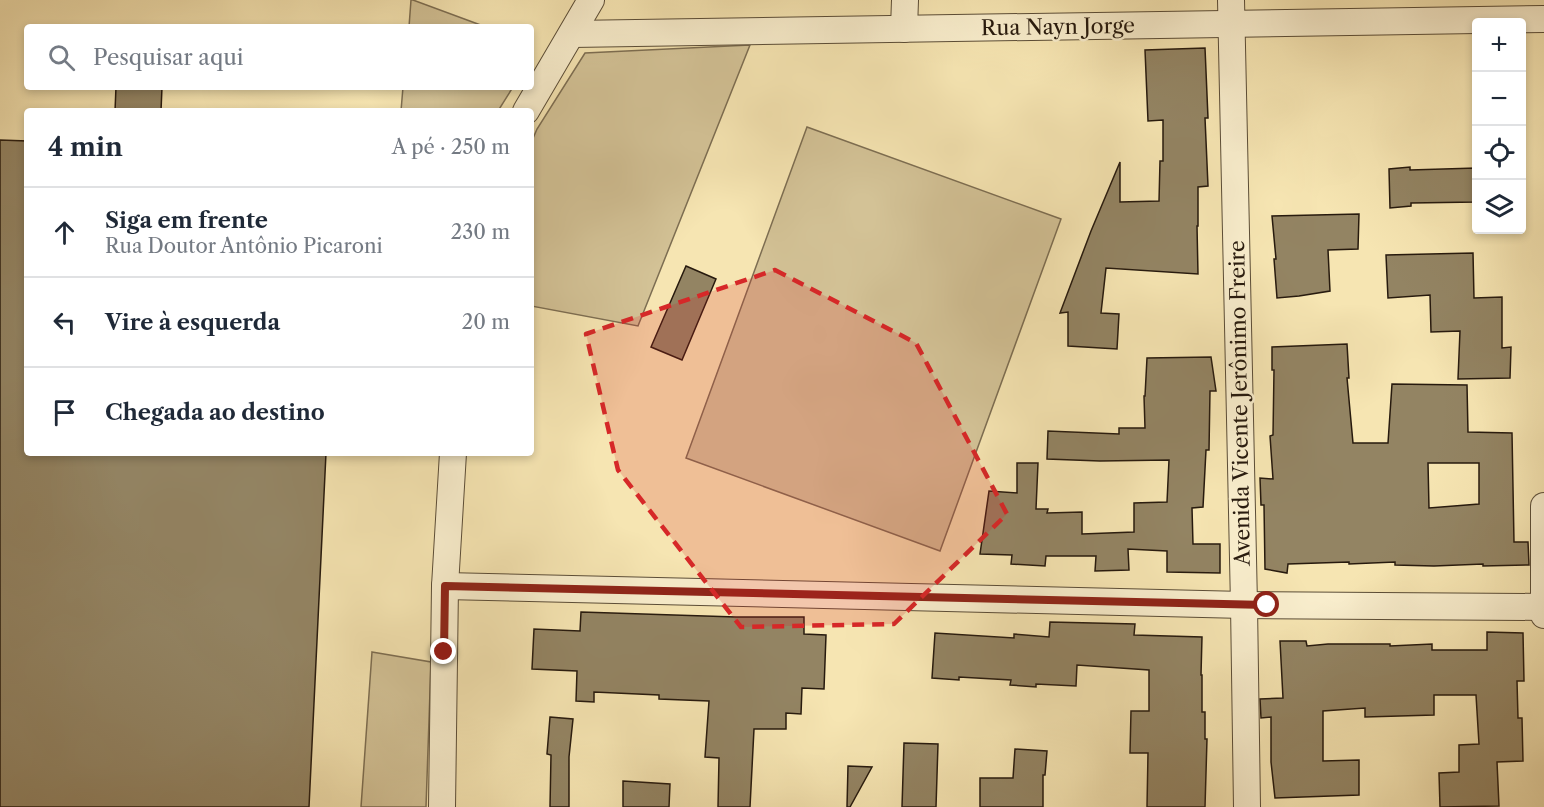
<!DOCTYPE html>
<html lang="pt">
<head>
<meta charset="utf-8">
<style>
  :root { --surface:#fff; --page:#f2f2f3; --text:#1f2937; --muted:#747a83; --line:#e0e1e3 }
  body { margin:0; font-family:"Libre Caslon Text",serif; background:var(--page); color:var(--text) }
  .controls { position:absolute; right:18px; top:18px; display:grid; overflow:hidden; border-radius:6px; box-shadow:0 3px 9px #0003 }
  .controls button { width:54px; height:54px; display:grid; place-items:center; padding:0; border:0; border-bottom:2px solid var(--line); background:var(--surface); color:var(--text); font:30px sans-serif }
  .stop { position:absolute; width:18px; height:18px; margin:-14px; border:4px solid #8f2418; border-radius:50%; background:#fff }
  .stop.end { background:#8f2418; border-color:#fff; box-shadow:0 2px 6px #0008 }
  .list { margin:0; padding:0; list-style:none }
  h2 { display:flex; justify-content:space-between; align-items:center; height:78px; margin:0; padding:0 24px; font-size:26px }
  h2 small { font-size:20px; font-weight:400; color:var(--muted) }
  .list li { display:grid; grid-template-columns:39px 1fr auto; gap:18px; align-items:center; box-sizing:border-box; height:90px; padding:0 24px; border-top:2px solid var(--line) }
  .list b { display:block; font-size:22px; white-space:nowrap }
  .list p { margin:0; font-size:20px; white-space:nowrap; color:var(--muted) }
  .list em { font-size:20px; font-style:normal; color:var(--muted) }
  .icon { flex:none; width:33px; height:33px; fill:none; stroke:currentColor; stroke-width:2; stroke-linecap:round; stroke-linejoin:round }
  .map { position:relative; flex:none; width:1544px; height:807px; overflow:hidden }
  .search { position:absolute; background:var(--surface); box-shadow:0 3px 9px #0003; left:24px; top:24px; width:510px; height:66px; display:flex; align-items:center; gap:15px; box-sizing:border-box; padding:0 21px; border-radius:6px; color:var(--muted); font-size:22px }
  .panel { position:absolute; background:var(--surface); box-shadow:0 3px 9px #0003; left:24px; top:108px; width:510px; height:348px; border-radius:6px }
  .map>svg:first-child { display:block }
  .green { fill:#d3c296; stroke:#7d6e52; stroke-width:1.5 }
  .building { fill:#938463; stroke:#271a0e; stroke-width:1.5; fill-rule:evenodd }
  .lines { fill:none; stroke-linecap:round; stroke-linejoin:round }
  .street-casing { stroke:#5b4d37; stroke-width:28 }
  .street { stroke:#f9eecd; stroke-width:26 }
  .route { stroke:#8f2418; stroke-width:8 }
  .marked { fill:#d62828; fill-opacity:0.2; stroke:#d62828; stroke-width:4.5; stroke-dasharray:12 8; stroke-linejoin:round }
  .labels { text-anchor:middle; stroke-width:5; stroke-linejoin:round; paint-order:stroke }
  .street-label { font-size:21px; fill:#271a0e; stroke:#f9eecd }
</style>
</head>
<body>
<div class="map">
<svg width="1544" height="807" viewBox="0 0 1544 807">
  <rect width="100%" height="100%" fill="#f6e5b2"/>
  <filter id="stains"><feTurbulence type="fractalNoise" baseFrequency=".00333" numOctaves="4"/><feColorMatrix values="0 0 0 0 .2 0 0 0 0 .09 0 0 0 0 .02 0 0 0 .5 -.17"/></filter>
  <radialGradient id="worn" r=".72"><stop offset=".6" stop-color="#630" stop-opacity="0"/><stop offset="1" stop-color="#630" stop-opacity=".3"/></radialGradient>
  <g class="green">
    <path d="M411,0H413L486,27H409Z"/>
    <path d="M750,45L638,326L531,306V143L537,129L585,53Z"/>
    <path d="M403,87H513L498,111H401Z"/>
    <path d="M807,127L1061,219L940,551L686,458Z"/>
    <path d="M372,652L431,662L426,807H361Z"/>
  </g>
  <g class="building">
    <path d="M1205,48L1208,118H1205L1208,186L1198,187V226H1197L1198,274L1106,268L1101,313L1119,314L1117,349L1068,346V312L1060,313L1091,231L1120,162V202L1159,201L1160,161H1163V120L1148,121L1145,50Z"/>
    <path d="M116,87H162L161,111H115Z"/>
    <path d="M0,140L27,141V453H326L309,807H0Z"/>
    <path d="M1410,167V170L1476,168V202L1411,203V206L1390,208L1389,169Z"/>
    <path d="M1359,214L1358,249L1328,250L1330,291L1299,296L1277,298L1274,259H1276L1272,216Z"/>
    <path d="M1473,253L1474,298L1502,297V348L1511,347L1510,378L1458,379L1460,331L1431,332L1430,295L1388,298L1386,255Z"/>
    <path d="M686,266L716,279L682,360L651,347Z"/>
    <path d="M1347,344L1349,378H1347L1353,443H1388L1392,384L1467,385L1468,432L1512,433L1514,542H1528L1529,565L1483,566V564L1434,566L1395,565V562L1349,564V562L1288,564L1287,573L1265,569L1264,505H1261L1260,478L1273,479L1270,436L1273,435L1274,370H1272V347ZM1428,463H1479V504L1429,508Z"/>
    <path d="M1211,357L1216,391H1210L1209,450H1206L1203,507L1192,508L1193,544H1220V573L1167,572V551L1128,549L1129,570L1095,571L1096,556H1046L1045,566L1011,564L1012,555L980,554L989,491L1017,493V463H1038L1036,509H1048L1047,513L1082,512V534L1134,532V503L1167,502L1169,460L1100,461L1047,459L1048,431L1119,434V428H1145L1144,396H1145L1147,358Z"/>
    <path d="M581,612L736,617H804V634L826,635L824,689L802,688L801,714L786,713V729H754L750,807H718L719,758L705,757L709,701L659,699V695L594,692V702L576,701L577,671L532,669L534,629L580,631Z"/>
    <path d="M1050,622L1135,624L1134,635L1202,637L1201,675H1202V712H1205V739H1207L1205,807H1147L1148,753H1130L1131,711H1149V670L1077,665L1076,686L1036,684V687L1010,685L1011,680L959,677V680L932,678L935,633L1014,638V634L1049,637Z"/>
    <path d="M1487,632L1523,633L1524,681H1517L1518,718H1522L1523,761L1497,762L1499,806L1440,807L1439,773L1459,772V745L1479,744L1476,695H1434V715L1365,717V708L1323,711V761L1359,760V795L1275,798L1271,762V717L1261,718L1260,699L1283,698L1280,641H1306L1307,646L1328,644H1390V646L1432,644V650H1487Z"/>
    <path d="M550,717L573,719L569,757V807H550L551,755L547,754Z"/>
    <path d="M904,743L938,744L936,807H902Z"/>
    <path d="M1015,749L1047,751L1045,775H1043V807H980V778H1013Z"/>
    <path d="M848,766L872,767L850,807H847Z"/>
    <path d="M623,781L670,784L669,807H623Z"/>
  </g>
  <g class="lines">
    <g class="street-casing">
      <g id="street">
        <path d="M1231,0L1244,605L1247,807"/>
        <path d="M904,29L905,0"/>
        <path d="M572,34L1544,19"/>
        <path d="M526,111L591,0"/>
        <path d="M1544,506V615"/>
        <path d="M445,586L1244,605L1544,607"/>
        <path d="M442,807L445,586L453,453"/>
      </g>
    </g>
    <use href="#street" class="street"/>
  </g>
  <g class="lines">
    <path class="route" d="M444,652L445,586L1267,605"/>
  </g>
  <path class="marked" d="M775,270L916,343L1007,514L894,624L741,627L618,470L586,334Z"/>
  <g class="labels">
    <g class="street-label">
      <text transform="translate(1058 27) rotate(-1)" y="7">Rua Nayn Jorge</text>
      <text transform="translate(1240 403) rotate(-91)" y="7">Avenida Vicente Jerônimo Freire</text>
    </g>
  </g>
  <rect width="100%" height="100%" filter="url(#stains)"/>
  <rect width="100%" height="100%" fill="url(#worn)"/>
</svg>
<div class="controls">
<button>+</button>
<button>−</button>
<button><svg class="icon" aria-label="locate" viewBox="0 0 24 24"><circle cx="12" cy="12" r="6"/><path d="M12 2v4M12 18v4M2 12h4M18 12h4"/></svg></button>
<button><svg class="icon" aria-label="layers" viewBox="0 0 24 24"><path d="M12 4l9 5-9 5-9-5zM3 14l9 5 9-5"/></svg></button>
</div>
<div class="stop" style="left:1267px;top:605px"></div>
<div class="stop end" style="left:444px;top:652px"></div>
<div class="search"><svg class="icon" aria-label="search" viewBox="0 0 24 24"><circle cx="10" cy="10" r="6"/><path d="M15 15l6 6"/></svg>Pesquisar aqui</div>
<section class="panel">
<h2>4 min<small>A pé · 250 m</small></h2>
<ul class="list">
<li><svg class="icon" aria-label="ahead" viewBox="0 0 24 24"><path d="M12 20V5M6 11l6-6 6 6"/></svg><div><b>Siga em frente</b><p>Rua Doutor Antônio Picaroni</p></div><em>230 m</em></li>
<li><svg class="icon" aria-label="left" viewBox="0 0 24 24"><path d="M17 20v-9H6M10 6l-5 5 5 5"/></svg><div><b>Vire à esquerda</b></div><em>20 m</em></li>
<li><svg class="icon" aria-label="arrive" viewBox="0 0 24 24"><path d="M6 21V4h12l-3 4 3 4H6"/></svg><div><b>Chegada ao destino</b></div></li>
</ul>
</section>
</div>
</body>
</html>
